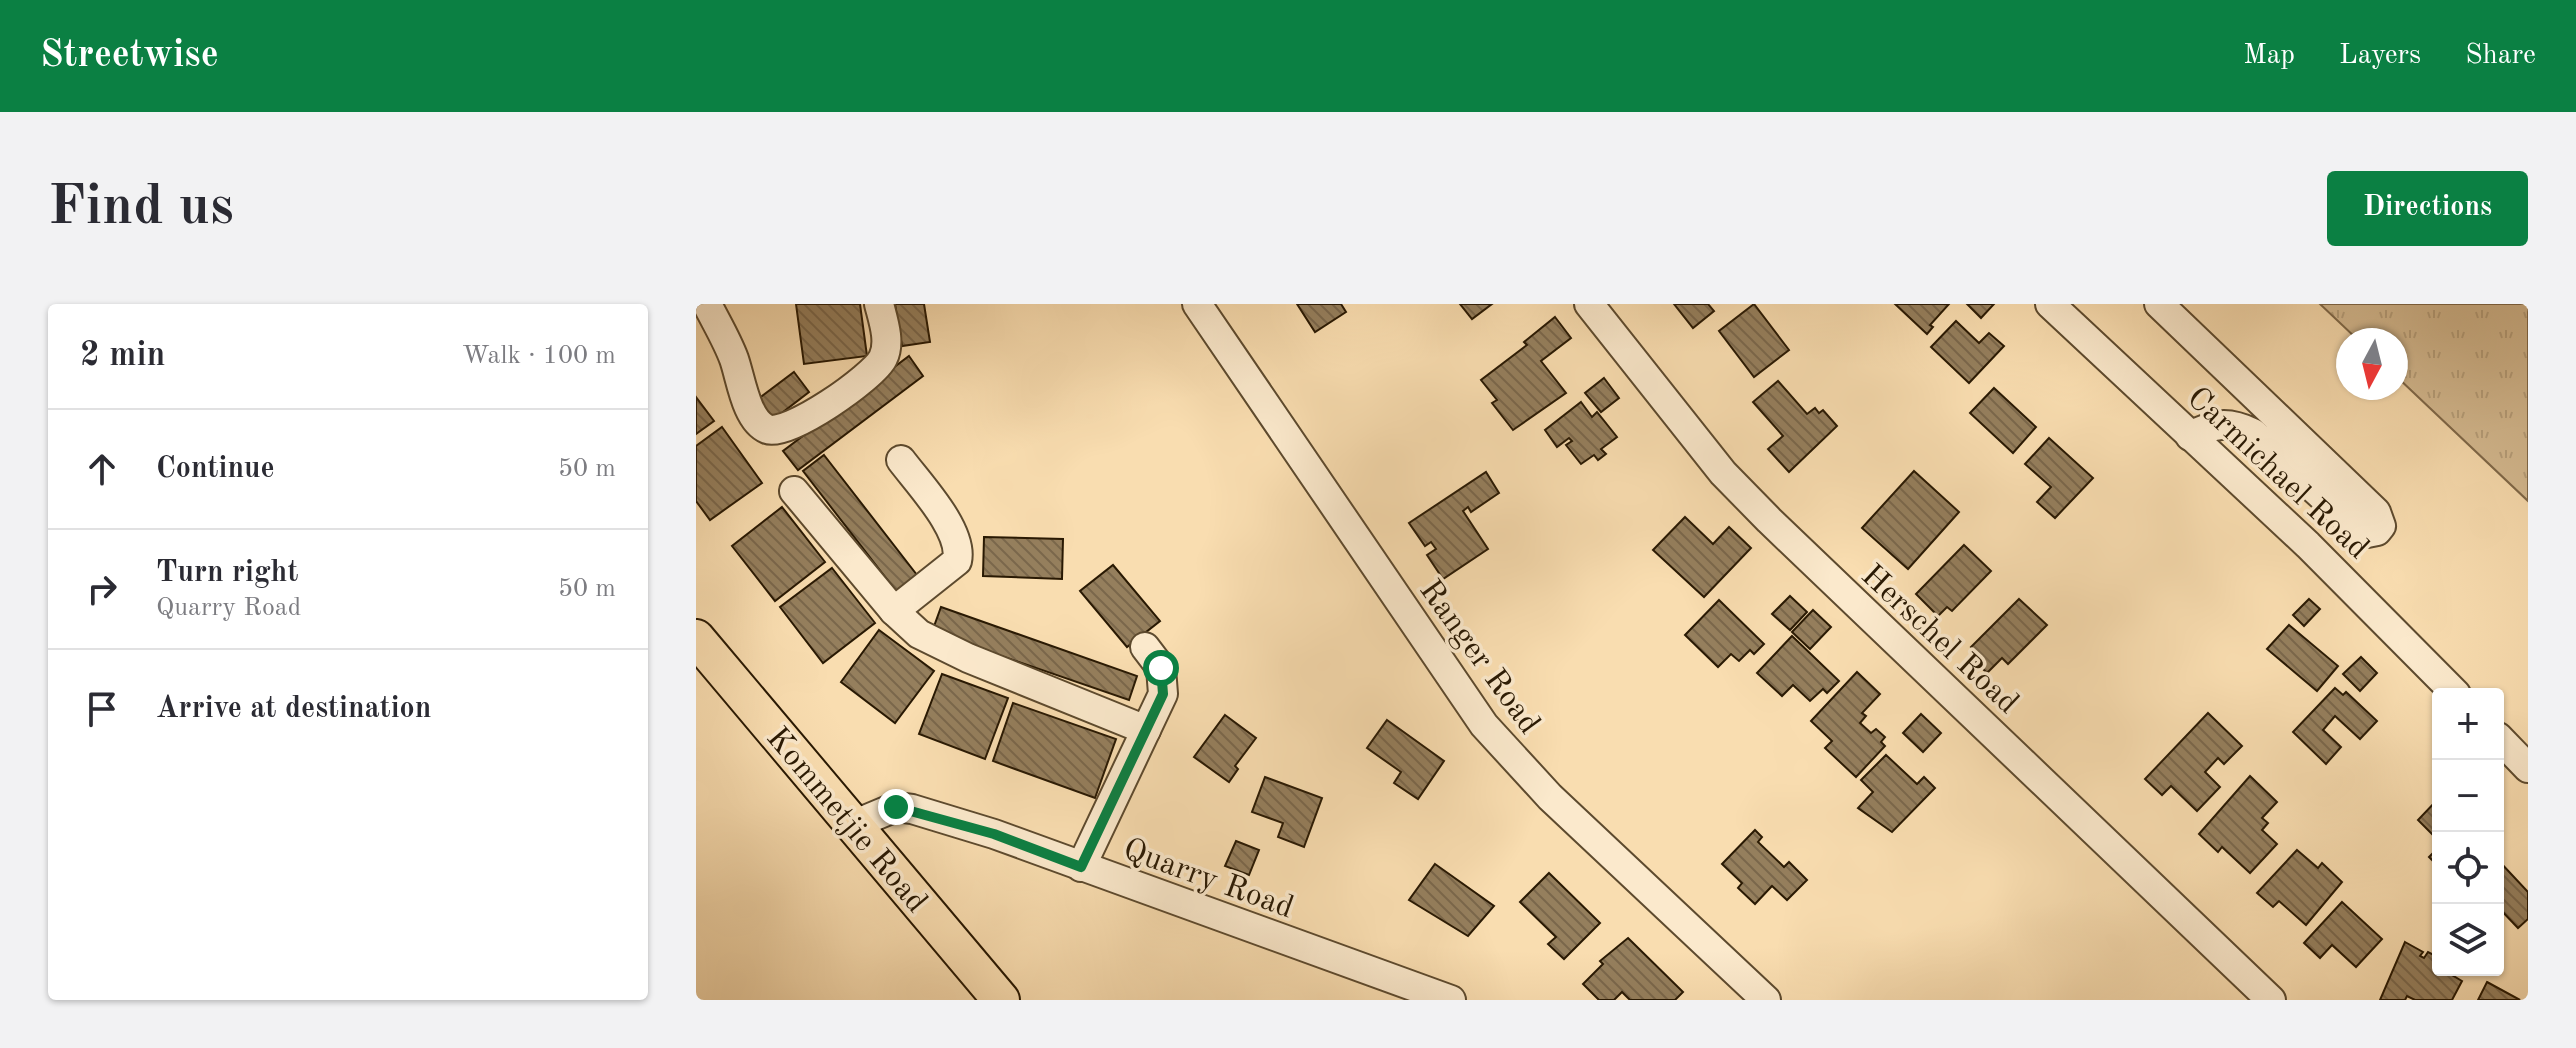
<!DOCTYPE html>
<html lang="en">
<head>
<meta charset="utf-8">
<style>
  :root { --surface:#fff; --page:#f2f2f3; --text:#2b2b33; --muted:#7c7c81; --line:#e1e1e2; --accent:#0b8043 }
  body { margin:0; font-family:"Old Standard TT",serif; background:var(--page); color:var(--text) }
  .controls { position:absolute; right:24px; bottom:24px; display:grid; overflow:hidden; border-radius:8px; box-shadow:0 2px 6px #0004 }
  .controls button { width:72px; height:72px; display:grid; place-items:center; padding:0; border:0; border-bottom:2px solid var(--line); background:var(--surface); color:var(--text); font:40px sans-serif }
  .compass { position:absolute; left:1640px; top:24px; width:72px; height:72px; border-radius:50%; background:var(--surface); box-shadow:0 2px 6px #0004; rotate:187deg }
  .stop { position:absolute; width:24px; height:24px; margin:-18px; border:6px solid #0b8043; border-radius:50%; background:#fff }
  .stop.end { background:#0b8043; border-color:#fff; box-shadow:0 2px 8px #0008 }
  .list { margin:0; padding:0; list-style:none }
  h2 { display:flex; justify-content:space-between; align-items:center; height:104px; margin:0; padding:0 32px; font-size:34px }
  h2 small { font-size:26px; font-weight:400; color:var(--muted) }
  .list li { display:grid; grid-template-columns:52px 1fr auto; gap:24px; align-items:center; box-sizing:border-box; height:120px; padding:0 32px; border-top:2px solid var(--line) }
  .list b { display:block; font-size:30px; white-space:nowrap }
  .list p { margin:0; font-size:26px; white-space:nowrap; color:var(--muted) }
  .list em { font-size:26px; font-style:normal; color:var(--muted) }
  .icon { flex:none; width:44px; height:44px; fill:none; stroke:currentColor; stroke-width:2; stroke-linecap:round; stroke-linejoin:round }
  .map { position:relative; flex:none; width:1832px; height:696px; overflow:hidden; border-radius:8px }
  header { display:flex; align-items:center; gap:48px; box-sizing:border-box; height:112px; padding:0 40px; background:var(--accent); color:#fff }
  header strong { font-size:38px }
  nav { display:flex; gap:44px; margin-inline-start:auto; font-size:28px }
  .intro { display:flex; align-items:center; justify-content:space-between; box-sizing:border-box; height:192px; padding:0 48px }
  h1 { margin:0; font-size:56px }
  .button { padding:20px 36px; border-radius:8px; background:var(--accent); color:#fff; font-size:28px; font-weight:700 }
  main { display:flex; gap:48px; padding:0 48px }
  aside { flex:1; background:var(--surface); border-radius:8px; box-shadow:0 2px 6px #0004 }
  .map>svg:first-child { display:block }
  .grass { fill:url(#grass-tufts); stroke:#806a4b; stroke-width:2 }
  .building { fill:url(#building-back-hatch); stroke:#291903; stroke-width:2 }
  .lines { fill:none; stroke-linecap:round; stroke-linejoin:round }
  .minor-casing { stroke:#5d4a2e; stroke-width:32 }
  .major-casing { stroke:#291903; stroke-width:40 }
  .minor { stroke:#fbe9cc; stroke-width:28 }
  .major { stroke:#f9ddb0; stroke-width:36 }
  .route { stroke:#0b8043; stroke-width:10 }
  .labels { text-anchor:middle; stroke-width:7; stroke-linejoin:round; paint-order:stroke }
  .street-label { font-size:32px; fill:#291903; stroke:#fbe9cc }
</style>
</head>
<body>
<header>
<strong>Streetwise</strong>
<nav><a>Map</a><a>Layers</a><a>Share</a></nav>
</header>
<div class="intro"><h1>Find us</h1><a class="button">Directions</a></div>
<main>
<aside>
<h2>2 min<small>Walk · 100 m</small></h2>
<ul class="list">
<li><svg class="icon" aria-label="ahead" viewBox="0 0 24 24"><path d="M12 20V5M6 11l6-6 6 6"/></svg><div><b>Continue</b></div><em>50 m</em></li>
<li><svg class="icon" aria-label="right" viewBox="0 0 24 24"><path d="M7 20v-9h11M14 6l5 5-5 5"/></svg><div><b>Turn right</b><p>Quarry Road</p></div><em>50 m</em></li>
<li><svg class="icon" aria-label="arrive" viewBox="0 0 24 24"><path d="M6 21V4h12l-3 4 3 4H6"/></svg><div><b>Arrive at destination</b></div></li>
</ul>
</aside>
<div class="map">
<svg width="1832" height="696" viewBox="0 0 1832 696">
  <defs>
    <pattern id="grass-tufts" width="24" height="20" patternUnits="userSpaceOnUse" patternTransform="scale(2)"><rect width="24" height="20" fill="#d6bc93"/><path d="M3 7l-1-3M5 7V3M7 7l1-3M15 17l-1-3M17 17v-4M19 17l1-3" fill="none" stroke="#b8a17d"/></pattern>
    <pattern id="building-back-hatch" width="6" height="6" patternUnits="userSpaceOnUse" patternTransform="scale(2)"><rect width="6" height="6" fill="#957f5d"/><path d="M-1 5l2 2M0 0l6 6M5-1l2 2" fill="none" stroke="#7a674b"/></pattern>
  </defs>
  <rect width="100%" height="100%" fill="#f9ddb0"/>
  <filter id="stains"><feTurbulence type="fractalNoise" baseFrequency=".0025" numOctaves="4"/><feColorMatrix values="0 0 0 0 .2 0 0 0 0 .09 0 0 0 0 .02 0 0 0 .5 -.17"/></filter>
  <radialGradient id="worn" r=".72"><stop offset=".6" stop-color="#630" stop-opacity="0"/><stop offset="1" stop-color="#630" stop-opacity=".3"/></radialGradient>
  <path class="grass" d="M1624,0H1832V197L1700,72V36H1662Z"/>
  <g class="building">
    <path d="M100,0H164L171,52L108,60Z"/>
    <path d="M199,0H228L234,38L206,42Z"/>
    <path d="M601,0H645L650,8L619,28Z"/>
    <path d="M764,0H796L776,15Z"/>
    <path d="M978,0H1012L1018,7L997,24Z"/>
    <path d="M1058,0L1093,46L1058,73L1023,27Z"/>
    <path d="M1199,0H1253L1234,21L1237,23L1231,30Z"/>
    <path d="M1271,0H1298L1285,14Z"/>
    <path d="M859,13L875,34L845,57L870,89L817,126L796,99L801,96L785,76L831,41L828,38Z"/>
    <path d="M1260,17L1283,39L1293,29L1308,42L1273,79L1235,43Z"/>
    <path d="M213,52L227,72L102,166L87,147Z"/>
    <path d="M98,68L113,88L74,118L58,98Z"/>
    <path d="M908,74L923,94L905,108L889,89Z"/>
    <path d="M1082,77L1111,110L1119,104L1123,109L1127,106L1141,122L1093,168L1072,145L1087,132L1057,98Z"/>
    <path d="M1298,84L1340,123L1317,149L1274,109Z"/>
    <path d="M0,93L18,117L0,130Z"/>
    <path d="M885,98L896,113L901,108L921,133L905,145L910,150L902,156L898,151L885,160L870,141L876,137L873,134L861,143L849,126Z"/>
    <path d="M26,123L66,179L14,216L0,197V142Z"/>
    <path d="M1353,134L1397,174L1359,214L1341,198L1355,183L1329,160Z"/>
    <path d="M128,151L221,271L200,287L107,167Z"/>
    <path d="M1218,167L1263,208L1212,265L1166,224Z"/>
    <path d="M790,168L803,189L775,208L772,203L767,207L792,245L747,275L731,251L740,245L735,238L729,242L713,219Z"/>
    <path d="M86,203L129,258L79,297L36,242Z"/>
    <path d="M989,213L1017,240L1033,223L1055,244L1008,293L957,246Z"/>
    <path d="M288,233L367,235L366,275L287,272Z"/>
    <path d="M1268,241L1295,267L1256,307L1251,303L1242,312L1220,290Z"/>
    <path d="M417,261L464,317L431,343L384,287Z"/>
    <path d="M136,264L179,319L127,359L84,303Z"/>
    <path d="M1094,292L1111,308L1094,326L1076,310Z"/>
    <path d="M1323,295L1351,321L1312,360L1306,354L1291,369L1274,352L1279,347L1275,343Z"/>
    <path d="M1613,295L1624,305L1608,322L1597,311Z"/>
    <path d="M1023,296L1068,340L1058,350L1054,346L1043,357L1035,350L1022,363L989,331Z"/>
    <path d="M245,303L441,372L433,396L236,328Z"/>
    <path d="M1117,306L1135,323L1114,345L1096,328Z"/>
    <path d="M1593,321L1642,362L1621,387L1571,345Z"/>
    <path d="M183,326L238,367L199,419L145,378Z"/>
    <path d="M1096,332L1143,377L1131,389L1127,385L1114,397L1097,381L1086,392L1061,369Z"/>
    <path d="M1665,353L1681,369L1664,387L1647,370Z"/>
    <path d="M1161,368L1184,390L1166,409L1170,412L1164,419L1175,429L1180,425L1189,433L1185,438L1189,442L1160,473L1129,444L1136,437L1115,417Z"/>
    <path d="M246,370L312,394L289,455L223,430Z"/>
    <path d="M1639,384L1647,391L1650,388L1681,417L1664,435L1639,412L1627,426L1645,443L1630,460L1597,428Z"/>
    <path d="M317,399L420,435L399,494L297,457Z"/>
    <path d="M1512,409L1546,442L1528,460L1522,454L1509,468L1524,483L1501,507L1475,482L1466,491L1449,475Z"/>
    <path d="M1225,410L1245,429L1227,448L1207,429Z"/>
    <path d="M529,411L560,434L539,462L542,465L533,478L498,453Z"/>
    <path d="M691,416L748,457L722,495L698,479L705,468L671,444Z"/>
    <path d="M1190,451L1221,480L1228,473L1239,484L1196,528L1162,504L1177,488L1165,476Z"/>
    <path d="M1554,472L1581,498L1566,514L1572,519L1566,526L1581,540L1554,569L1526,543L1522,548L1503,530Z"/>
    <path d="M569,473L626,494L608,543L582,533L587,519L556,508Z"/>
    <path d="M1742,495V536L1722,516Z"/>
    <path d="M1059,526L1066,533L1062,538L1088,563L1093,558L1111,576L1091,596L1076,582L1059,600L1042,584L1046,579L1026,560Z"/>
    <path d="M540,537L563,546L553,571L529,562Z"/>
    <path d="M1742,544V562L1733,553Z"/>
    <path d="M1601,546L1622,564L1626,559L1646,578L1610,621L1583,597L1577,603L1561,589Z"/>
    <path d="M1802,556L1832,588V615L1822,624L1802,603Z"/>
    <path d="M739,560L798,602L772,632L713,596Z"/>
    <path d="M853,569L904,619L868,655L852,640L860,633L824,598Z"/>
    <path d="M1646,598L1686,635L1660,663L1636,641L1624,654L1608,639Z"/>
    <path d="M932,634L987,688L979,696H934L926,688L918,696H903L887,680L907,660L904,657Z"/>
    <path d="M1709,638L1727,648L1724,652L1728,654L1732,648L1742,653V666H1758L1756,671L1766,677L1756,696H1719L1711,692L1709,696H1684Z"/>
    <path d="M1791,678L1824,696H1782Z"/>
  </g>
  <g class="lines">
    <g class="minor-casing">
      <g id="minor">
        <path d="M11,0C20,18 31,36 38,55C45,75 50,116 71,125C91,134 178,73 187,54C195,38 187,16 183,0"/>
        <path d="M501,0L788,421L854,493L1070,696"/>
        <path d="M893,0L1027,169L1073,216L1575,696"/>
        <path d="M1354,0L1612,241L1760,390"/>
        <path d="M1463,0L1680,208L1685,222L1681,227L1671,229L1658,221L1557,129C1532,117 1519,119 1494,132"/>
        <path d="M98,187L198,307L223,330L272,354L450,426"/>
        <path d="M198,307L261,257C268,227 223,180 205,156"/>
        <path d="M1802,433L1832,464"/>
        <path d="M157,521L200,503L216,505L298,530L755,696"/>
        <path d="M385,563L467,390L465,364L449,343"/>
      </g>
    </g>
    <g class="major-casing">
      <path id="major" d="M0,334L305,696"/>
    </g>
    <use href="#minor" class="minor"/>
    <use href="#major" class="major"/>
  </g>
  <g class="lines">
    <path class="route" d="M200,503L298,530L385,563L467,390L465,364"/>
  </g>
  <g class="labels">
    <g class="street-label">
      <text transform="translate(1583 168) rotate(43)" y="11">Carmichael Road</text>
      <text transform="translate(1245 334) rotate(43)" y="11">Herschel Road</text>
      <text transform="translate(785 352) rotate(54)" y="11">Ranger Road</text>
      <text transform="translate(152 515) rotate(50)" y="11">Kommetjie Road</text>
      <text transform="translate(513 573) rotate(20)" y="11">Quarry Road</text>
    </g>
  </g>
  <rect width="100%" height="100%" filter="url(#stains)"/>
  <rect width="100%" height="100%" fill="url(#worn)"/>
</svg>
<div class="controls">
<button>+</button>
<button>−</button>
<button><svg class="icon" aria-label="locate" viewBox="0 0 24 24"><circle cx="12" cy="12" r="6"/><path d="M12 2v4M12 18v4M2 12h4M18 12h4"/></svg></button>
<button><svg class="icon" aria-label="layers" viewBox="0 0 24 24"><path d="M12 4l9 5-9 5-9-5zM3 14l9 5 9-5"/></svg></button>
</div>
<svg class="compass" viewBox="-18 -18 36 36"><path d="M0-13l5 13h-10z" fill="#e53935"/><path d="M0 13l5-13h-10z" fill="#7c7c81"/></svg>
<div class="stop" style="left:465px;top:364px"></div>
<div class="stop end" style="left:200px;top:503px"></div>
</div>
</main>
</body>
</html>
